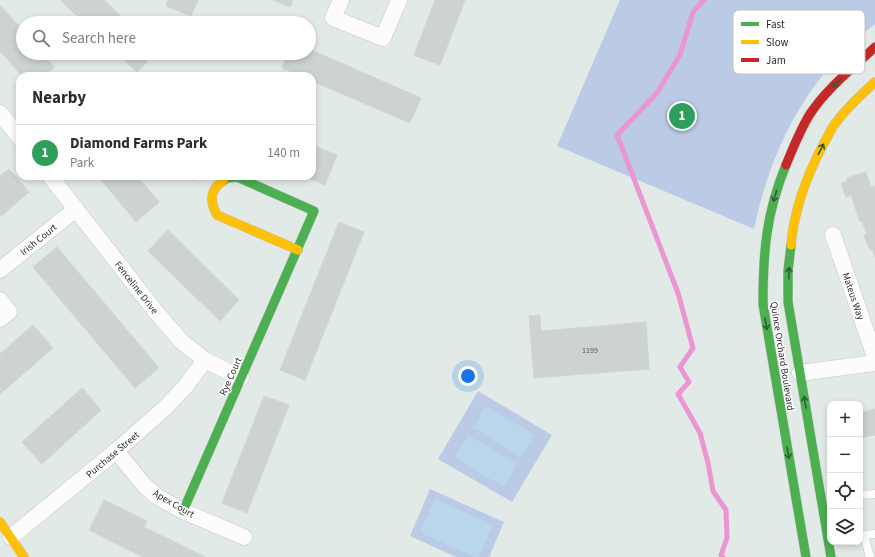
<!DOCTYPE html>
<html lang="en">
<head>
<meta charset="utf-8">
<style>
  :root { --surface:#fff; --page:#f2f2f3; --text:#2b2b33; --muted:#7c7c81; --line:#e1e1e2; --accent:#ea580c }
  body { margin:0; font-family:"Source Sans 3",sans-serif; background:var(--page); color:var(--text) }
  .controls { position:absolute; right:12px; bottom:12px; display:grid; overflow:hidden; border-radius:8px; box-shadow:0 2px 6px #0003 }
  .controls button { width:36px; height:36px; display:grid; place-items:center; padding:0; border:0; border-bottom:1px solid var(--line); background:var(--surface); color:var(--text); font:20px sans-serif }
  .you { position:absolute; left:468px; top:376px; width:14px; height:14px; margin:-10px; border:3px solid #fff; border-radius:50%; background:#1a73e8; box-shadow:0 0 0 6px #1a73e833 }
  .badge { display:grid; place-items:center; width:26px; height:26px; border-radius:50%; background:var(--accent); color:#fff; font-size:13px; font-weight:700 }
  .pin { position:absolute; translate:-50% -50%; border:2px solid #fff; box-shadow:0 1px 4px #0006 }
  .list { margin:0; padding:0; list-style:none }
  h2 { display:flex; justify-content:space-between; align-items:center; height:52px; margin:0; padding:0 16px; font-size:17px }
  h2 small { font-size:13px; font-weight:400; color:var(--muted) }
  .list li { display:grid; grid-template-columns:26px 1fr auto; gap:12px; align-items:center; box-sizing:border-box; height:56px; padding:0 16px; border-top:1px solid var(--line) }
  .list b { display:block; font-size:15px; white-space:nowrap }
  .list p { margin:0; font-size:13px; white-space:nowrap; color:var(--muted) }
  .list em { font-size:13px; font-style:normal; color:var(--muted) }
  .icon { flex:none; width:22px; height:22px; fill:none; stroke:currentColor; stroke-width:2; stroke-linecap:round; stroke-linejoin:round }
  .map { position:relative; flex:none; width:875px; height:557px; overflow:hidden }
  .search { position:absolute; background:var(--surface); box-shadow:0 2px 6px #0003; left:16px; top:16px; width:300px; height:44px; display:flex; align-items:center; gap:10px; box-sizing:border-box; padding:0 14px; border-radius:22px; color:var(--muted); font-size:15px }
  .panel { position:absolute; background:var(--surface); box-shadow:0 2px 6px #0003; left:16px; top:72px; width:300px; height:108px; border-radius:12px }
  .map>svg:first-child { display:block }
  .green { fill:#bbcbe5 }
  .pitch { fill:#b9d6ea }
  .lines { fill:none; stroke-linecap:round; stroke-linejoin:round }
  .stream { stroke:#ec95d3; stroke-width:5 }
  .building { fill:#cdd3d1; stroke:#ced5d3 }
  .lane-casing { stroke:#c3c4c3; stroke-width:9 }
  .street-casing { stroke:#c3c4c3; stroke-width:17 }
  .fast-casing { stroke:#c3c4c3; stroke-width:10 }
  .slow-casing { stroke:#c3c4c3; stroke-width:10 }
  .jam-casing { stroke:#c3c4c3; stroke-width:10 }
  .lane { stroke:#fbfcfb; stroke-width:8 }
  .street { stroke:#fbfcfb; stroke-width:16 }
  .fast { stroke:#4caf50; stroke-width:9 }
  .slow { stroke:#ffc107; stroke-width:9 }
  .jam { stroke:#c62828; stroke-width:9 }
  .oneway { stroke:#375a39 }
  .labels { text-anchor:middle; stroke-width:3; stroke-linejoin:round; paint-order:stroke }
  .number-label { font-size:8px; fill:#555656 }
  .street-label { font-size:10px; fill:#2c2c2c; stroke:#fff }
  .key { fill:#fff; stroke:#c0c0c0; stroke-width:1 }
  .key-label { font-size:11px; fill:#2c2c2c }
</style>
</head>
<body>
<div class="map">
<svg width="875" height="557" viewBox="0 0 875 557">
  <rect width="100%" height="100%" fill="#e2eae7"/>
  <g class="green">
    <path d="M620,0H875V24C808,75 771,148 754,229L557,146Z"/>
    <path d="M478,391L552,435L512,502L438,459Z"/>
    <path d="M430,489L504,522L489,557H456L410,536Z"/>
  </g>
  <g class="pitch">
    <path d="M486,406L535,435L521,457L473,428Z"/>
    <path d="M468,435L517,464L504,487L455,458Z"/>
    <path d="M435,499L493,525L479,557H474L420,532Z"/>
  </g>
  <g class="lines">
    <path class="stream" d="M704,0L693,12L680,55L657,93L617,135L678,293L693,348L680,367L689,382L678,394L700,433L708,463L713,491L726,510L727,538L721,555L723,557"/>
  </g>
  <g class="building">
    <path d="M60,0H104L128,23H85Z"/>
    <path d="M168,0H198L191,16L166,6Z"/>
    <path d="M273,0H293L290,7Z"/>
    <path d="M435,0H465L440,65L414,55Z"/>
    <path d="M0,5L23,31V53H42L54,67L43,76H22L0,51Z"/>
    <path d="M309,49L421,98L410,123L312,81V76H301L282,68L288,53H309Z"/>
    <path d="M117,53H155L137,72Z"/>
    <path d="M312,145L337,155L325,185L303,176H312Z"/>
    <path d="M9,169L29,192L0,217V176Z"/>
    <path d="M866,172L871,187L875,186V257L872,249L870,250L864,235L867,234L862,221L860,222L851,195L846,197L841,183L847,181V178Z"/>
    <path d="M98,176H137L159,202L136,222Z"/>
    <path d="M182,176H195L193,181Z"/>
    <path d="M339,222L364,232L305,380L280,370Z"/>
    <path d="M168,230L239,300L220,321L148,251Z"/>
    <path d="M57,247L159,368L135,388L33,267Z"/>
    <path d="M540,315L541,331L646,322L649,369L534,378L529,316Z"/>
    <path d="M33,325L53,348L0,394V354Z"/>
    <path d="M82,388L101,410L42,464L22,442Z"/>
    <path d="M264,396L289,405L247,513L222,503Z"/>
    <path d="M875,409V435L860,438V413Z"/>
    <path d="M104,500L147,521L144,527L205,557H143L89,530Z"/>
  </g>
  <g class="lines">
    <g class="lane-casing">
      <g id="lane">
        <path d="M860,495L875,494"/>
        <path d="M860,535L875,534"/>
        <path d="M864,535L870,557"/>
      </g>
    </g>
    <g class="street-casing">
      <g id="street">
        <path d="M341,0L333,18L383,38L399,0"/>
        <path d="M0,113L20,138"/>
        <path d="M50,176L156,312L181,341L205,360L241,378"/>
        <path d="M833,235L875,357"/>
        <path d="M0,270L76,209"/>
        <path d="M0,300L9,312L0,319"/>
        <path d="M800,373L875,363"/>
        <path d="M116,451L144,485L156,496L183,511L244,537"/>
        <path d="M11,537L116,451L165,408L185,387L205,360"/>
      </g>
    </g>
    <g class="fast-casing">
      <g id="fast">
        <path d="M786,165C766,213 763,253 763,304L806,557"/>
        <path d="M791,245L788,271V302L831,557"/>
        <path d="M183,511L314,211L237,177L227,178L223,181"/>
      </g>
    </g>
    <g class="slow-casing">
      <g id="slow">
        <path d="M223,181C209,190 210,202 217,215L298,250"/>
        <path d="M791,245C794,210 807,175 824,143C828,137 830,130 835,124C846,108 861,95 875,82"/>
        <path d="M0,522L24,557"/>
      </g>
    </g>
    <g class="jam-casing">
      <path id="jam" d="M786,165C793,148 800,130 810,114C827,88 853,68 875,47"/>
    </g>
    <use href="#lane" class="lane"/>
    <use href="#street" class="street"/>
    <use href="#fast" class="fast"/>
    <use href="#slow" class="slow"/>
    <use href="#jam" class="jam"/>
  </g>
  <defs><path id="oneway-shaft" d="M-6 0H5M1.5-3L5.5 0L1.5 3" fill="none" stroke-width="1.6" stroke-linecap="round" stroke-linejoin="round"/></defs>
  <g class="oneway">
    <use href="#oneway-shaft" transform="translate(837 83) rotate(135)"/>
    <use href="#oneway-shaft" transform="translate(821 149) rotate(-63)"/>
    <use href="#oneway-shaft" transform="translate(775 196) rotate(107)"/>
    <use href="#oneway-shaft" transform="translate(789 273) rotate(-88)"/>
    <use href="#oneway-shaft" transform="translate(766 324) rotate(80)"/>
    <use href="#oneway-shaft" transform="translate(805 402) rotate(-100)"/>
    <use href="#oneway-shaft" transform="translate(788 453) rotate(80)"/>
  </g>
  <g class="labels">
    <g class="number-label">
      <text x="590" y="353">1199</text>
    </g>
    <g class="street-label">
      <text transform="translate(38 239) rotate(-39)" y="4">Irish Court</text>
      <text transform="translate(137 287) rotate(52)" y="4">Fenceline Drive</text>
      <text transform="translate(854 296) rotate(71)" y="4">Mateus Way</text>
      <text transform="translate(783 356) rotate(81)" y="4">Quince Orchard Boulevard</text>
      <text transform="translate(230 376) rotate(-66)" y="4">Rye Court</text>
      <text transform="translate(112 454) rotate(-40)" y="4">Purchase Street</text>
      <text transform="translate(174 503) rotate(30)" y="4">Apex Court</text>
    </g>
  </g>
  <rect x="733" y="10" width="132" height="64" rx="6" class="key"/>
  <rect x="741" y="22" width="18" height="4" fill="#4caf50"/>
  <rect x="741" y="40" width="18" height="4" fill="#ffc107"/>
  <rect x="741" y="58" width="18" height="4" fill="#c62828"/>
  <g class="key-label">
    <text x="766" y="28">Fast</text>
    <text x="766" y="46">Slow</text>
    <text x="766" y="64">Jam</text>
  </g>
</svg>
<div class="controls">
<button>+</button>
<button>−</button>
<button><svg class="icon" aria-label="locate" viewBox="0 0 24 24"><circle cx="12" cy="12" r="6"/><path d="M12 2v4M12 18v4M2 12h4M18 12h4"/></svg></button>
<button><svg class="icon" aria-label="layers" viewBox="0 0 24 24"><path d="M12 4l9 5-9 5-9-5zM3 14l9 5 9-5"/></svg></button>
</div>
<div class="you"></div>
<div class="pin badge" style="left:682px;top:116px;background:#2e9e5b">1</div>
<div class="search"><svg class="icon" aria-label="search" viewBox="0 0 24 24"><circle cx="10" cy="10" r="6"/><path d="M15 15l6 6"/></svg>Search here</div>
<section class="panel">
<h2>Nearby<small></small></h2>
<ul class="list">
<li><span class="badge" style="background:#2e9e5b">1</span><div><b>Diamond Farms Park</b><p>Park</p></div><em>140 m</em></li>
</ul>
</section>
</div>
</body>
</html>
